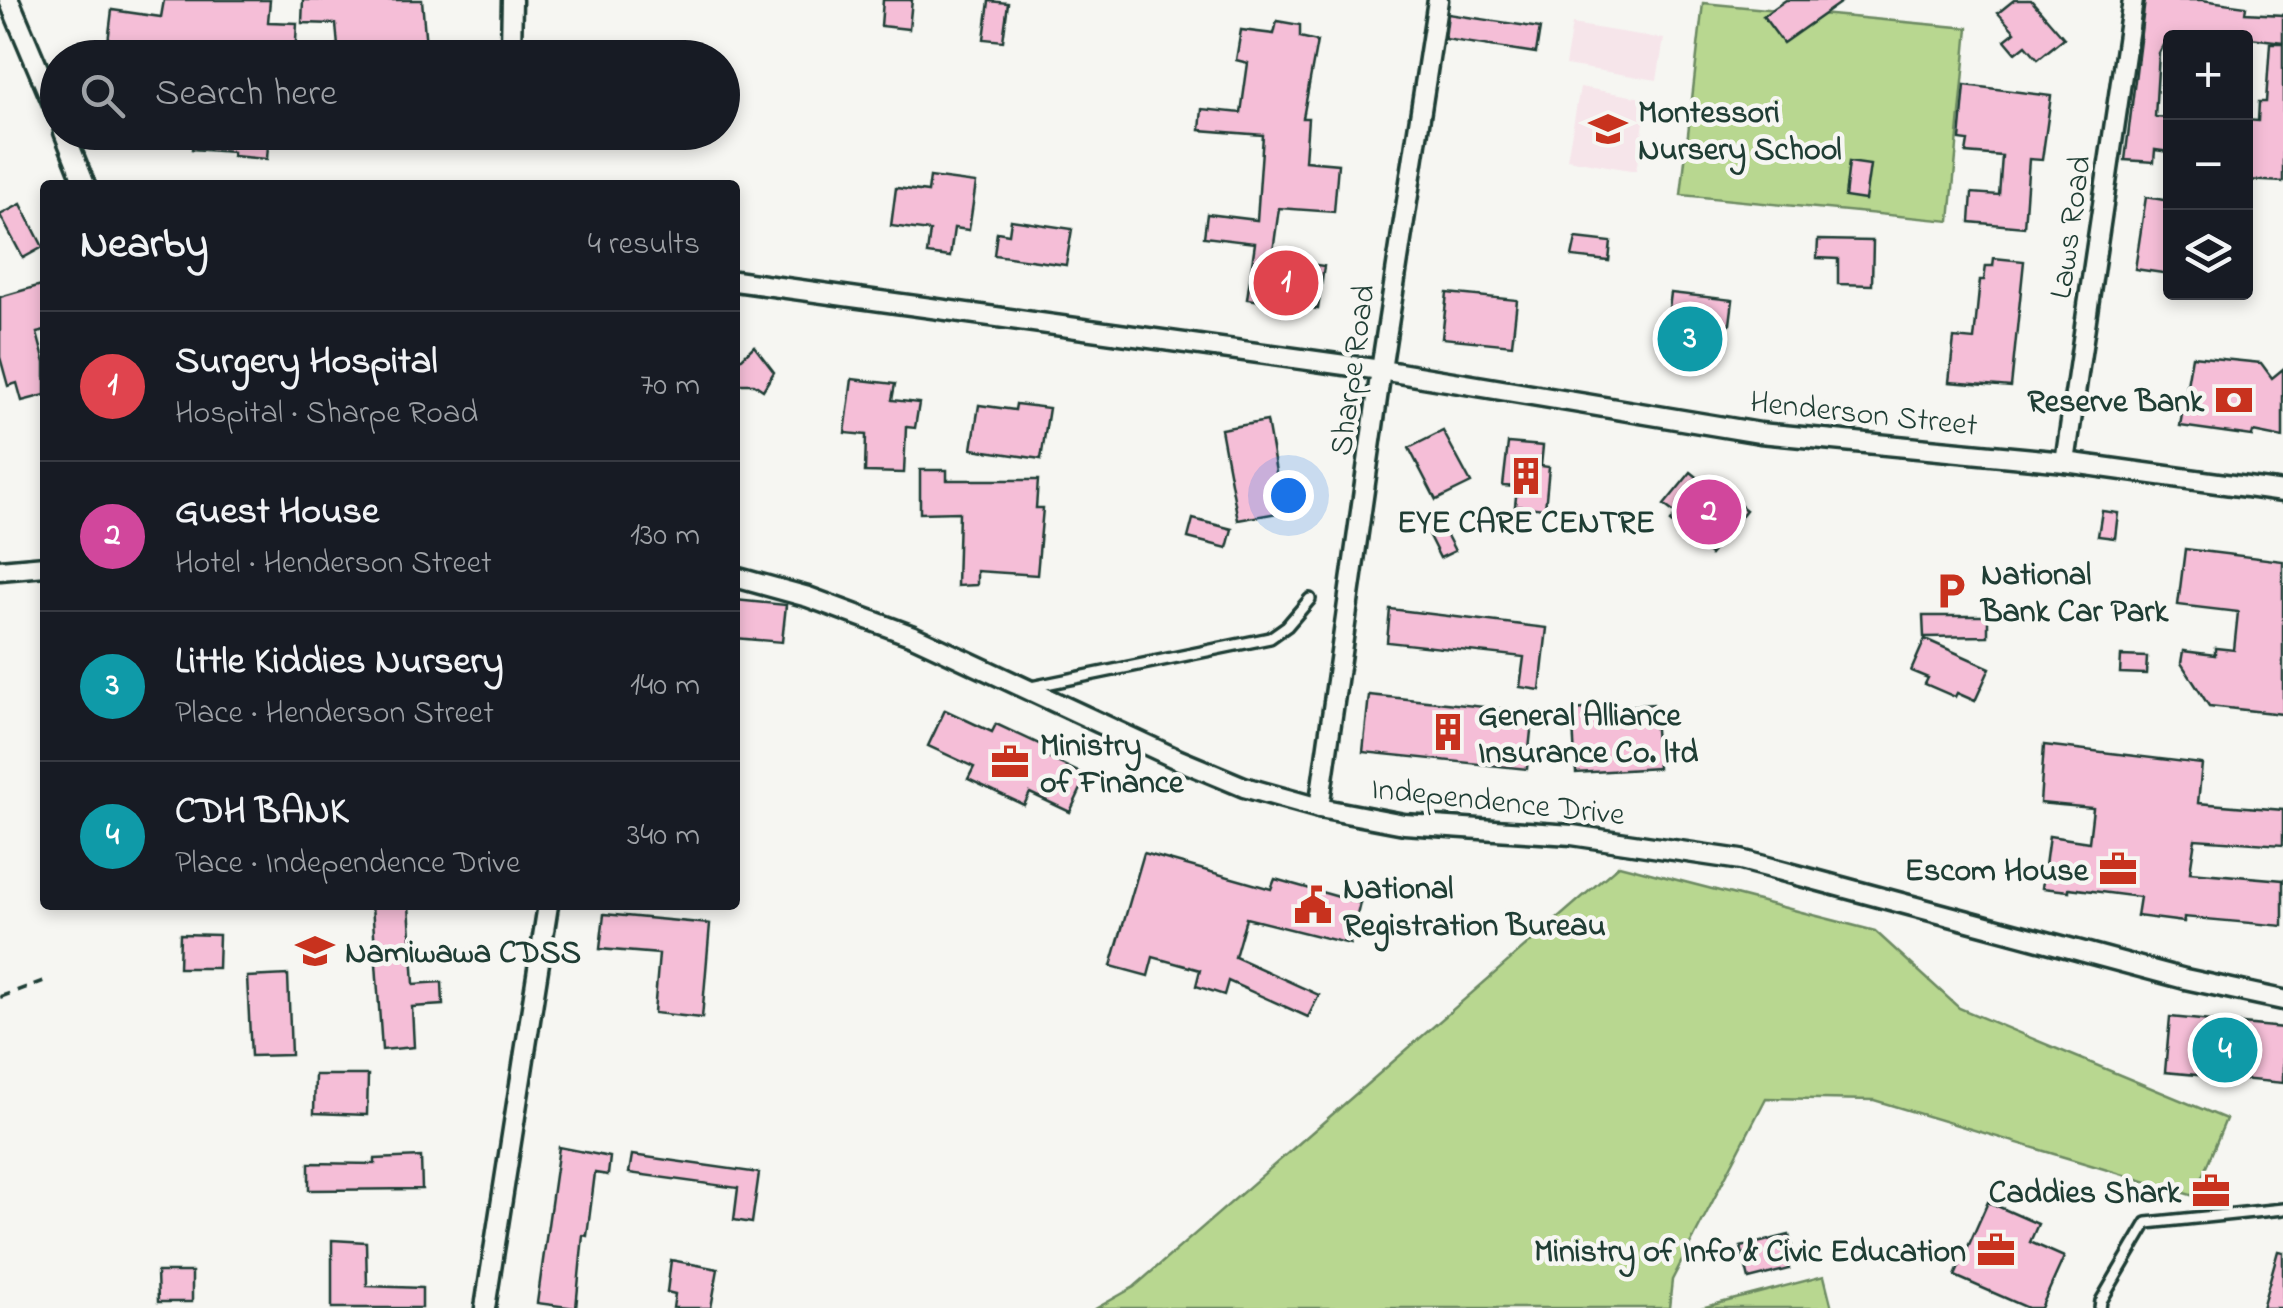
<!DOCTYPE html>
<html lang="en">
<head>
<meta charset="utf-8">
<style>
  :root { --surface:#171b24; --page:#242831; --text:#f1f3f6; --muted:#9ea1a6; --line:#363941; --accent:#d93025 }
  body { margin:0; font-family:"Indie Flower",sans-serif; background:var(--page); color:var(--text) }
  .controls { position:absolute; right:30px; top:30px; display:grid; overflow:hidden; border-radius:10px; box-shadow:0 5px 15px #0003 }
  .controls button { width:90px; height:90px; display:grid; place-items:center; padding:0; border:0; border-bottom:2px solid var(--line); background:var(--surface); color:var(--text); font:50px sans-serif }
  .you { position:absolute; left:1288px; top:495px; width:35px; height:35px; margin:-25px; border:8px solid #fff; border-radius:50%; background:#1a73e8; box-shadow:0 0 0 15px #1a73e833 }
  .badge { display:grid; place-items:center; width:65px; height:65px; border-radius:50%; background:var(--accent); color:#fff; font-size:32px; font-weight:700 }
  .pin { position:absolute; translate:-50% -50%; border:5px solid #fff; box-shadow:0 2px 10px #0006 }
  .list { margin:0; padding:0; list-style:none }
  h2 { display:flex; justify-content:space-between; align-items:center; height:130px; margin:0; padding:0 40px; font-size:42px }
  h2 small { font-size:32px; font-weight:400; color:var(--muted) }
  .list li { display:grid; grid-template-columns:65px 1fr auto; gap:30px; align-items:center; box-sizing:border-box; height:150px; padding:0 40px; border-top:2px solid var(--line) }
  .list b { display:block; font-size:38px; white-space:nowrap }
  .list p { margin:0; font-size:32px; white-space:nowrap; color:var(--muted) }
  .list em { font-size:32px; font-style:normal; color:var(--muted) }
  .icon { flex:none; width:55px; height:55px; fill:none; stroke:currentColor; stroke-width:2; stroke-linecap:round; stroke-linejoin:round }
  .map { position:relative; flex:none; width:2283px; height:1308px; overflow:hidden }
  .search { position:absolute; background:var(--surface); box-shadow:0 5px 15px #0003; left:40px; top:40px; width:700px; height:110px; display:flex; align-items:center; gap:25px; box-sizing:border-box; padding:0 35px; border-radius:55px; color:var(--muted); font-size:38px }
  .panel { position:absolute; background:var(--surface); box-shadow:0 5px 15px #0003; left:40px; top:180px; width:700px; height:730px; border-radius:10px }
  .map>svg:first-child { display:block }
  .built { fill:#f6e5ea }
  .green { fill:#b8d790; stroke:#6c8a62; stroke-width:2.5 }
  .building { fill:#f5bed7; stroke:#1f3d34; stroke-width:2.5 }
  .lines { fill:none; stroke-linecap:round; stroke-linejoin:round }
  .service-casing { stroke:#1f3d34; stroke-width:16 }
  .minor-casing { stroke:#1f3d34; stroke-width:25 }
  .path { stroke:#1f3d34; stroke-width:4; stroke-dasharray:10 8; stroke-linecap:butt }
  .service { stroke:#f6f6f2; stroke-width:9 }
  .minor { stroke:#f6f6f2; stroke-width:18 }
  .labels { text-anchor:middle; stroke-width:9; stroke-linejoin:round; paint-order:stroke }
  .poi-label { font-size:32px; font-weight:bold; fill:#1f3d34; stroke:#f6f6f2; text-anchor:start }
  .street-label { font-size:32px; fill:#1f3d34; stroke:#f6f6f2 }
</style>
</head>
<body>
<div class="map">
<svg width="2283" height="1308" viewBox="0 0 2283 1308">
  <rect width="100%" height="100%" fill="#f6f6f2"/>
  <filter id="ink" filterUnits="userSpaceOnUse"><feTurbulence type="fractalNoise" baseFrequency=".01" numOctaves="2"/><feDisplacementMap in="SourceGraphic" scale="20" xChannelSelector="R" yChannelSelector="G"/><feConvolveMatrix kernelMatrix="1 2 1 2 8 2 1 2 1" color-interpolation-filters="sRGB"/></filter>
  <g filter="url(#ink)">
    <g class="built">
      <path d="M1572,24L1664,39L1657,80L1565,65Z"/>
      <path d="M1580,87L1648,99L1636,171L1567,159Z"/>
    </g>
    <g class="green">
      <path d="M1703,3L1968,28L1950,221L1681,195Z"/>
      <path d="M1619,865L1875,931L1959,1008L2226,1119L2194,1196L1874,1100L1766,1098L1672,1280L1669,1308H1097L1134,1287Z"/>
      <path d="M1824,1276L1832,1308H1701Z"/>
    </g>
    <g class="building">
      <path d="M164,0H270L268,22L297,23L295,58H208L150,49L149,55L107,50L112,10L161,17Z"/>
      <path d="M303,0H422L427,58H339L336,24L302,23Z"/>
      <path d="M883,0H912L909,29L881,26Z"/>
      <path d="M1786,0H1844L1783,43L1763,16Z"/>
      <path d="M2014,0H2031L2064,38L2038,59L2026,45L2016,53L2005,40L2015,32L1998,13Z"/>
      <path d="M2145,0H2202L2246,6L2245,13L2283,15V42L2250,38H2170V46L2163,45L2159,53L2155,117L2170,118V152L2155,150L2154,162L2125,160Z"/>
      <path d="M989,1L1008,3L1003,41L984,39Z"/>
      <path d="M1448,14L1540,28L1536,53L1445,39Z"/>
      <path d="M1277,21L1300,25V37L1317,41L1303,118H1308L1305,161L1338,164L1334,212L1279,208L1272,259L1324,266L1318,309L1247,299L1255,243L1204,237L1207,214L1257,220L1263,135L1200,130L1202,109L1241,113L1248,63L1236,60L1241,30L1274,34Z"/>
      <path d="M2270,43H2283V182L2246,180V120L2258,121L2259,102H2266Z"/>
      <path d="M1965,85L2051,96L2042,160L2029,159L2024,227L1970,222L1972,193L1999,195L2002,156L1966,153L1968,141L1960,140Z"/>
      <path d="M193,132H269L267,159L233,156V152L192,149Z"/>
      <path d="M1849,162L1870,165L1865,200L1845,197Z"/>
      <path d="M930,177L976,183L969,230L954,228L950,257L927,254L930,231L891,226L896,188L928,192Z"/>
      <path d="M2146,197L2170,201V274L2135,269Z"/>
      <path d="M21,204L43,247L23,258L0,215Z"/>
      <path d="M1011,220L1072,229L1066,265L994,255L997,232L1009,234Z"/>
      <path d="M1576,238L1611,242L1609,261L1572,257Z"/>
      <path d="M1818,240L1873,241L1872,285L1838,284V259L1817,258Z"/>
      <path d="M1994,258L2024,261L2011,387L1949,382L1954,338L1974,340L1980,280H1984L1986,266H1993Z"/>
      <path d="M45,284V331L37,333L45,363V395L22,401L17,383L8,386L0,357V297Z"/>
      <path d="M1447,293L1517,300L1512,345L1442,338Z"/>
      <path d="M1671,293L1733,300L1730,324L1717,323L1713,360L1663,354Z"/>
      <path d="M754,346L774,372L763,390L754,384H735V360L742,358Z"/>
      <path d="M2192,356L2261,363L2272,378L2283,369V438L2253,432L2252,436L2180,426Z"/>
      <path d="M852,379L895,384L892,400L919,403L915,428L906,427L904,473L865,472L866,435L845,433Z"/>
      <path d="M1016,404L1049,408L1041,459L972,449L979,405L1015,410Z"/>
      <path d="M1267,421L1283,512L1238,520L1221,429Z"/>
      <path d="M1443,431L1471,483L1436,500L1409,448Z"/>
      <path d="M1508,443L1543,446L1541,466L1549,467L1545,509L1515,506L1517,487L1503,486Z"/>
      <path d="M920,470H947V480H1038L1036,508H1043L1037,575L977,571V585L957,586L959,512L920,513Z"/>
      <path d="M1691,472L1718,494L1721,490L1746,510L1710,555L1670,522L1676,514L1664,505Z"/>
      <path d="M2102,511L2118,513L2115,538L2098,536Z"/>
      <path d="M1193,519L1232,529L1227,548L1188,538Z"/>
      <path d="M1422,522L1442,526L1455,551L1440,558Z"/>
      <path d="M2185,549L2283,561V714L2209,706L2181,663L2183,651L2215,655V648L2234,650L2238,612L2178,605Z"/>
      <path d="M735,600L786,605L782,642L735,638Z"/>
      <path d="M1390,609L1547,628L1540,690L1520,687L1524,657L1387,642Z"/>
      <path d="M1923,616H1988V636L1924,637Z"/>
      <path d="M1925,639L1990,668L1975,701L1957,693L1955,697L1925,684L1928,678L1911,671Z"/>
      <path d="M2121,656L2147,657L2146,674L2120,673Z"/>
      <path d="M1369,695L1533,712L1527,769L1363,752Z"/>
      <path d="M1653,704L1658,768L1576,773L1572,710Z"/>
      <path d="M945,710L992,732L996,724L1050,749L1046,757L1087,776L1070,812L1030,793L1024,805L968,779L974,767L928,746Z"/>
      <path d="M2044,745L2202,764L2198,803L2283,810V845L2195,839L2190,872L2283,880V926L2184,917V922L2137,916L2140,897L2069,888V891L2042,888L2049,836L2089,842L2093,808L2040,803Z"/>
      <path d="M1144,853L1271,889L1275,879L1360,903L1350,944L1246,918L1235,957L1319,995L1308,1017L1228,981L1224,995L1196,986L1200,970L1153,957L1148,976L1111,966Z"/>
      <path d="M372,905H409L414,984L442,982L443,1005L412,1007L414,1047L382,1050Z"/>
      <path d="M604,914L710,924L702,1018L654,1013L659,954L600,949Z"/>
      <path d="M180,934L219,935L218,968H179Z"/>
      <path d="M288,975L291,1055L251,1056L247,977Z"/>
      <path d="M2170,1017L2283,1028V1083L2165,1072Z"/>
      <path d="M315,1075H368L367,1115L314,1113Z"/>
      <path d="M559,1147L610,1157L608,1175L595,1173L587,1236L583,1235L576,1308L537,1303Z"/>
      <path d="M632,1155L759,1173L752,1223L734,1220L738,1188L629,1173Z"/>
      <path d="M421,1157L422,1189L309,1190V1163L375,1164V1159Z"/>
      <path d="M1988,1202L2038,1224L2030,1242L2064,1257L2041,1308H2028L1955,1276Z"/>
      <path d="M1789,1235L1796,1261L1787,1264L1789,1269L1749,1279L1741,1247Z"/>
      <path d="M332,1240L366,1242L367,1286L422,1288V1308H332Z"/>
      <path d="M2278,1251L2283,1252V1308H2262Z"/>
      <path d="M671,1260L718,1269L711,1308H673L675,1294L667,1292Z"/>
      <path d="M157,1272H192V1302H158Z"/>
    </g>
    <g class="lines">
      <g class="service-casing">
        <g id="service">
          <path d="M1031,687L1270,638L1287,626L1310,599"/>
          <path d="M2100,1308L2101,1301L2147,1223L2283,1209"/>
        </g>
      </g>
      <g class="minor-casing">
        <g id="minor">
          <path d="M9,0L58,116"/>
          <path d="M511,49L512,0"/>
          <path d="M64,132L85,185"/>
          <path d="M735,281L1381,370L1760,433L2065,462L2283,492"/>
          <path d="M2065,462L2133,0"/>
          <path d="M0,570L45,566"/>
          <path d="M735,577L808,597L913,636L1177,759L1244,787L1319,808L1404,824L1572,835L1741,860L2185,979L2283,1000"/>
          <path d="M1319,808L1381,370L1438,0"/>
          <path d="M485,1308L548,905"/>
        </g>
      </g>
      <path class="path" d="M0,997L46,980"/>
      <use href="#service" class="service"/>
      <use href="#minor" class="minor"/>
    </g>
  </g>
  <defs>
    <g id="school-bare" transform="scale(3)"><path d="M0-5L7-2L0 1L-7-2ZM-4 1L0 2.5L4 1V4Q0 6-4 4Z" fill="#c8321e" stroke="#f6f6f2" stroke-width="2.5" paint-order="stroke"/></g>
    <g id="bank-bare" transform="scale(3)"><path d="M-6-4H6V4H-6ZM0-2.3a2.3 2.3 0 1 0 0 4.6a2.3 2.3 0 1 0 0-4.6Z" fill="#c8321e" stroke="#f6f6f2" stroke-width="2.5" paint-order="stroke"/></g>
    <g id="building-bare" transform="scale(3)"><path d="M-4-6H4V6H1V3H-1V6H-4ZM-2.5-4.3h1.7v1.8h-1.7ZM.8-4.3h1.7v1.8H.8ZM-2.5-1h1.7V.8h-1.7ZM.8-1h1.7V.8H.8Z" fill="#c8321e" stroke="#f6f6f2" stroke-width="2.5" paint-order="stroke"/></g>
    <g id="parking-bare" transform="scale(3)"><path d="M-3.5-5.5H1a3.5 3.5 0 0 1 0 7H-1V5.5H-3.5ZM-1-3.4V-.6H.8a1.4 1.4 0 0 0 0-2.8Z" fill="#c8321e" stroke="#f6f6f2" stroke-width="2.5" paint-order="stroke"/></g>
    <g id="office-bare" transform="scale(3)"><path d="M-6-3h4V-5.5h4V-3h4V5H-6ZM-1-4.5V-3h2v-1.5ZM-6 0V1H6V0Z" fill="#c8321e" stroke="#f6f6f2" stroke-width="2.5" paint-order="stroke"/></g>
    <g id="civic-bare" transform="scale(3)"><path d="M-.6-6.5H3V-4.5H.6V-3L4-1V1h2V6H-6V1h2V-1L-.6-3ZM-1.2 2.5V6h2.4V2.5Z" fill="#c8321e" stroke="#f6f6f2" stroke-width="2.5" paint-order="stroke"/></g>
  </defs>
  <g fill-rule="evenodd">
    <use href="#school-bare" x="1608" y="129"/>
    <use href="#bank-bare" x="2234" y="400"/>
    <use href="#building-bare" x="1526" y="476"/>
    <use href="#parking-bare" x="1951" y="591"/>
    <use href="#building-bare" x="1448" y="732"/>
    <use href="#office-bare" x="1010" y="762"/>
    <use href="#office-bare" x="2118" y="869"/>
    <use href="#civic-bare" x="1313" y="905"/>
    <use href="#school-bare" x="315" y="951"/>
    <use href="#office-bare" x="2211" y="1191"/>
    <use href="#office-bare" x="1996" y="1250"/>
  </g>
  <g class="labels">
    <g class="poi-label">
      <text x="1638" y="122">Montessori<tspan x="1638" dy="37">Nursery School</tspan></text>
      <text x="2204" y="411" text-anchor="end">Reserve Bank</text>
      <text x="1526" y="532" text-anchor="middle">EYE CARE CENTRE</text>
      <text x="1981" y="584">National<tspan x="1981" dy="37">Bank Car Park</tspan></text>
      <text x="1478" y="725">General Alliance<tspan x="1478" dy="37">Insurance Co. ltd</tspan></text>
      <text x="1040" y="755">Ministry<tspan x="1040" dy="37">of Finance</tspan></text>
      <text x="2088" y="880" text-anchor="end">Escom House</text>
      <text x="1343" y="898">National<tspan x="1343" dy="37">Registration Bureau</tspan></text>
      <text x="345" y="962">Namiwawa CDSS</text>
      <text x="2181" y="1202" text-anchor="end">Caddies Shark</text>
      <text x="1966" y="1261" text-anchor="end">Ministry of Info &amp; Civic Education</text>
    </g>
    <g class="street-label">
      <text transform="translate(2069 227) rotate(-82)" y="11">Laws Road</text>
      <text transform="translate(1351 370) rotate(-82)" y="11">Sharpe Road</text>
      <text transform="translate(1864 412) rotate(6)" y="11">Henderson Street</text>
      <text transform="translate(1498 800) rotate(6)" y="11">Independence Drive</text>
    </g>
  </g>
</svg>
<div class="controls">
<button>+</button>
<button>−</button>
<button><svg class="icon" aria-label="layers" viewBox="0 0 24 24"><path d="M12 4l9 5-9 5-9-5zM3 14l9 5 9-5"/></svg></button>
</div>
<div class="you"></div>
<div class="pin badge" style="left:1286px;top:283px;background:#e0444e">1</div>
<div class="pin badge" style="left:1709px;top:512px;background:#d1479c">2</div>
<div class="pin badge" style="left:1690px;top:339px;background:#0f9aa8">3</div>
<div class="pin badge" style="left:2225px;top:1050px;background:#0f9aa8">4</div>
<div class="search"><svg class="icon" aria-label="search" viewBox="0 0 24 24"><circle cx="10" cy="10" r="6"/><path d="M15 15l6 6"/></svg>Search here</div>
<section class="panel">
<h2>Nearby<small>4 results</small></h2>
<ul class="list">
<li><span class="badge" style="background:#e0444e">1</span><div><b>Surgery Hospital</b><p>Hospital · Sharpe Road</p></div><em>70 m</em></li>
<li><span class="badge" style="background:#d1479c">2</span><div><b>Guest House</b><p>Hotel · Henderson Street</p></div><em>130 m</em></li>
<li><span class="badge" style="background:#0f9aa8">3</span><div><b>Little Kiddies Nursery</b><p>Place · Henderson Street</p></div><em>140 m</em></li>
<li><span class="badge" style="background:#0f9aa8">4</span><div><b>CDH BANK</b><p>Place · Independence Drive</p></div><em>340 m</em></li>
</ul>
</section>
</div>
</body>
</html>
